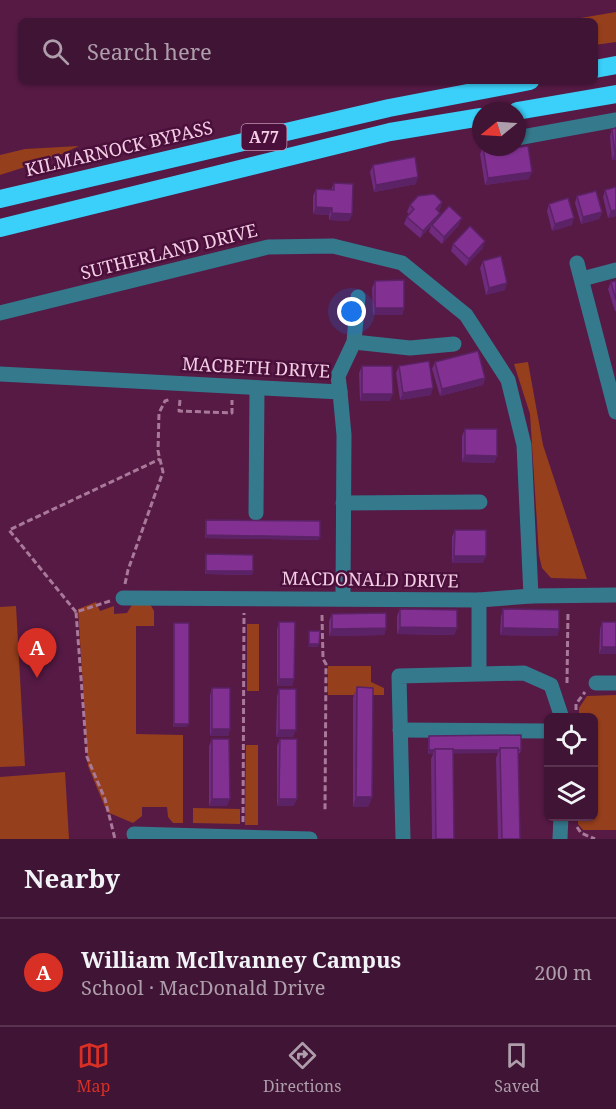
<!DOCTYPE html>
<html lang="en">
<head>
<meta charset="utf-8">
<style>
  :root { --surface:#401434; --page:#471d3c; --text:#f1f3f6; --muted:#ae9eac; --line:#59334f; --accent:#d93025 }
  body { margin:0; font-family:"Noto Serif",serif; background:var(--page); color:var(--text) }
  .controls { position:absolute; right:18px; bottom:18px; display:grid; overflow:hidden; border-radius:9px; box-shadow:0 2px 4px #0004 }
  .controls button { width:54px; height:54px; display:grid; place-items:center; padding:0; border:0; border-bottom:2px solid var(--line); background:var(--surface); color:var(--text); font:30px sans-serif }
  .compass { position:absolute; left:472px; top:102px; width:54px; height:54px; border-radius:50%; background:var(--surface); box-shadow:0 2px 4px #0004; rotate:252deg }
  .you { position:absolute; left:352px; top:312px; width:21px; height:21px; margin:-15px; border:4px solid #fff; border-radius:50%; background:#1a73e8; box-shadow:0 0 0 9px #1a73e833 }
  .badge { display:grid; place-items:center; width:39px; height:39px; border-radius:50%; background:var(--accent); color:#fff; font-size:20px; font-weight:700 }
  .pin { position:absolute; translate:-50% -50px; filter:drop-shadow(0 2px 3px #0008) }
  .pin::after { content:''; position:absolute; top:32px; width:21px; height:18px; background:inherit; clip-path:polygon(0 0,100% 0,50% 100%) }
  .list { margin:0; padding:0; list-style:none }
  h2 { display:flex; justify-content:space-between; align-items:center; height:78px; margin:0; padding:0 24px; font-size:26px }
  h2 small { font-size:20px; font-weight:400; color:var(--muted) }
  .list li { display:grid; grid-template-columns:39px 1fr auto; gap:18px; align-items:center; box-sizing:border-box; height:108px; padding:0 24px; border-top:2px solid var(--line) }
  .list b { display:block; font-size:22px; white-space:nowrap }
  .list p { margin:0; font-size:20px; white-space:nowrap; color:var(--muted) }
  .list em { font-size:20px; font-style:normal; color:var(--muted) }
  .icon { flex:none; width:33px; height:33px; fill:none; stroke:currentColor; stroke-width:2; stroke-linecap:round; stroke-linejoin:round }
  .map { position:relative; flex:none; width:616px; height:839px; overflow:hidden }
  .search { position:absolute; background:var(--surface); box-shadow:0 2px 4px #0004; left:18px; right:18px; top:18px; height:66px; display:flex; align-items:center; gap:15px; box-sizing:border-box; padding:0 21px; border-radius:9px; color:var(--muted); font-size:22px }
  .sheet { height:186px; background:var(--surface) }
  nav { display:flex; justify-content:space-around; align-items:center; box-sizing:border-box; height:84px; border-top:2px solid var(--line); background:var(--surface); font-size:16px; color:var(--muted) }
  nav a { display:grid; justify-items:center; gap:3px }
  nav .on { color:var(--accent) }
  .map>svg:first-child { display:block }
  .green { fill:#963f1c }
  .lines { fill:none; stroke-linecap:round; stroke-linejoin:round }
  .path { stroke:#a97999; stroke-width:3; stroke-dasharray:6 3; stroke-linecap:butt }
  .minor { stroke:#35798d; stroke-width:15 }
  .highway { stroke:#3ad0f9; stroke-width:18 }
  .wall { fill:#702a7e }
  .shaded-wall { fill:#5b2266 }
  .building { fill:#823192; stroke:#5b2266; stroke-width:1.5 }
  .labels { text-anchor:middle; stroke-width:5; stroke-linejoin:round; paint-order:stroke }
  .shield { fill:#4a0f3a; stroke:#c094b1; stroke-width:1.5 }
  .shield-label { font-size:16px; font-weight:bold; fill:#f3cde4 }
  .street-label { font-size:18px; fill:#f3cde4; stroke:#4a0f3a }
</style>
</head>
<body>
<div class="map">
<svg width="616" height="839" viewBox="0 0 616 839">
  <rect width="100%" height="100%" fill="#561a45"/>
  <g class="green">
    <path d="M616,12V42L595,45V21H563Z"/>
    <path d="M79,146L53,158L0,175V155L25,149Z"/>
    <path d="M528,362L543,445L587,579L551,578L542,568L539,555L530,414L514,364Z"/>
    <path d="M96,602L100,611L114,606V614L127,613L133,603L149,602L154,611V626H136V734L183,735V823H173L168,817L167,807H142V816L133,823L107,812L88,766L78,609Z"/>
    <path d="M16,606L25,766L0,767V607Z"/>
    <rect x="247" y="624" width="12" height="67"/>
    <path d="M328,666H371V682L384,688V695H328Z"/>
    <path d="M616,695V830H583L578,824V817L594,816V718L579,717V708L587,696Z"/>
    <path d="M246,745H258V825H245Z"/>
    <path d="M65,772L69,839H0V777Z"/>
    <path d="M193,808L240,809V824L193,823Z"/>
  </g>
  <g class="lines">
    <g class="path">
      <path d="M180,400L179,411L232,413V400"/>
      <path d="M125,584L128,570L163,472L158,451L159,413L165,401L171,399"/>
      <path d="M110,601L76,612L87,757L105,799L115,839"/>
      <path d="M76,612L9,530L160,459"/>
      <path d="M322,615L323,659L326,664L325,810"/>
      <path d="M567,683L568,611"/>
      <path d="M576,710V704L585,692"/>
      <path d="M243,822L244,613"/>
      <path d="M577,827L581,833L595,839"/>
    </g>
    <g class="minor">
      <path d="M517,138L616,120"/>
      <path d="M577,263L616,412"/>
      <path d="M582,279L616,270"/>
      <path d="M0,313L268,247L333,246L402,263L466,315L508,380L524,445L531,596"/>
      <path d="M354,342L410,348L454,344"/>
      <path d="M0,374L340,392L344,435L343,598"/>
      <path d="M340,392L338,376L354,342L358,297"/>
      <path d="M343,503L480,502"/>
      <path d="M256,513L257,388"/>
      <path d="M123,598L479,600L531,596L616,595"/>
      <path d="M479,600V673"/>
      <path d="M596,683H616"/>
      <path d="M400,730L548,731"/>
      <path d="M134,834L310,839"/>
      <path d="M403,839L399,676L524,673L551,685L562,718"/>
      <path d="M560,839L561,816"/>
    </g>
    <g class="highway">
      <path d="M595,69L616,65"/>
      <path d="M517,111L616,94"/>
      <path d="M0,199L389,108L530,81"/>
      <path d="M0,228L390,132L481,117"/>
    </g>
  </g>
  <g class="wall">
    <path d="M612,129L616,160H612L610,136Z"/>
    <path d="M483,147L506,149L529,179L485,185L480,154Z"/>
    <path d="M373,165L416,184L374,192L370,172Z"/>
    <path d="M334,183L352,214L349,221L329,220V215L313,214V196L316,189L331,190Z"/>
    <path d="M616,187V216L608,218L603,197L605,190Z"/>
    <path d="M577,196L602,212L599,219L581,224L575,203Z"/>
    <path d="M442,202L440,209L438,211V218L459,225L442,244L429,232L431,226L420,238L404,224L407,217L409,214L407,212L410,205Z"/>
    <path d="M549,204L572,225L552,231L547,211Z"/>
    <path d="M453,244L483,248L466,266L451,251Z"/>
    <path d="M483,261L505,290L486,295L480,268Z"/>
    <path d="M375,281L404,308L402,315H373L372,288Z"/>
    <path d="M616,281V311H615L608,289L611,282Z"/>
    <path d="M435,362L485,378L483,385L440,396L432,369Z"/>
    <path d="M362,366L390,401H360L359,373Z"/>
    <path d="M399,366L431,395L400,400L396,373Z"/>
    <path d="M465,429L497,456L494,463L462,462V436Z"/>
    <path d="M206,520L320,537L318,540L205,538V523Z"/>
    <path d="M455,530L483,563H452V537Z"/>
    <path d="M206,554L253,571L252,575L205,574V558Z"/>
    <path d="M400,609L457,628L454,635L397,634V616Z"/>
    <path d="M503,609L559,629L557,636L500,635L501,616Z"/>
    <path d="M332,614L386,628L384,635L329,636V621Z"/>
    <path d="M279,622L294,679L292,686H277V629Z"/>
    <path d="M602,622H616L599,654L600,629Z"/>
    <path d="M174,623L187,727H173V626Z"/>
    <path d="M357,687L372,797L368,807H353V698Z"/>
    <path d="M212,688L230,729L228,736H210V695Z"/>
    <path d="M279,689L293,737H276L277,696Z"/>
    <path d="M429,736L521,750L520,753H518L520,839H498L496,758L498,753H453L454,839H432L431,759L433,754H428V740Z"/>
    <path d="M212,739L227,806H209V746Z"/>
    <path d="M280,739L294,806H277V746Z"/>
  </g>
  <g class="shaded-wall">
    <path d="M615,153H616V160H612Z"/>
    <path d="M532,172L529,179L485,185L488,178Z"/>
    <path d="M418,177L416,184L374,192L376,185Z"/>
    <path d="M442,202L440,209L433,216L436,209Z"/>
    <path d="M316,207L332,208L329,215L313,214Z"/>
    <path d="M616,210V216L608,218L611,211Z"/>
    <path d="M602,212L599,219L581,224L583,217Z"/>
    <path d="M332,213L352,214L349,221L329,220Z"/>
    <path d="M440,213L437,220L420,238L423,231Z"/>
    <path d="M462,218L459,225L442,244L444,237Z"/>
    <path d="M574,218L572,225L552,231L555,224Z"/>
    <path d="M485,241L483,248L466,266L469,259Z"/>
    <path d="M507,283L505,290L486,295L489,288Z"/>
    <path d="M375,308H404L402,315H373Z"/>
    <path d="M485,378L483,385L440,396L442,389Z"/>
    <path d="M433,388L431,395L400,400L403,393Z"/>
    <path d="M362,394H393L390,401H360Z"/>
    <path d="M465,455L497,456L494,463L462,462Z"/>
    <path d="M206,535L320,537L318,540L205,538Z"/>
    <path d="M454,556H486L483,563H452Z"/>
    <path d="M206,571H253L252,575L205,574Z"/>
    <path d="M400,627L457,628L454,635L397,634Z"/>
    <path d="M386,628L384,635L329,636L332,629Z"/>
    <path d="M503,628L559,629L557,636L500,635Z"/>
    <path d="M309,644H319L318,647H308Z"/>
    <path d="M602,647H616V654H599Z"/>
    <path d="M279,679H294L292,686H277Z"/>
    <path d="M174,724H189L187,727H173Z"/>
    <path d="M212,729H230L228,736H210Z"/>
    <path d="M279,730H296L293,737H276Z"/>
    <path d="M429,750H434L433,754H428Z"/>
    <path d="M435,750H499L498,753L435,754Z"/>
    <path d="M356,797H372L368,807H353Z"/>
    <path d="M212,799H230L227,806H209Z"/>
    <path d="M279,799H297L294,806H277Z"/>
  </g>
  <g class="building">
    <path d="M616,128V153H615L612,129Z"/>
    <path d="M528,146L532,172L488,178L483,147H505L506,149Z"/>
    <path d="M415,157L418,177L376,185L373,165Z"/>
    <path d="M334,183L353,184L352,214L332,213V208L316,207V189L334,190Z"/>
    <path d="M616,187V210L611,211L605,190Z"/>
    <path d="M596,191L602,212L583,217L577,196Z"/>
    <path d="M434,194L442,202L436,209L440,213L423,231L407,217L414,209L410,205L418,196Z"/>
    <path d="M568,198L574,218L555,224L549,204Z"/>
    <path d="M449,206L462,218L444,237L432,225Z"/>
    <path d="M470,226L485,241L469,259L453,244Z"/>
    <path d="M501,256L507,283L489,288L483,261Z"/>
    <path d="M404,280V308H375V281Z"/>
    <path d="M616,281V300L611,282Z"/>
    <path d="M478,351L485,378L442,389L435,362Z"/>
    <path d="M429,361L433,388L403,393L399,366Z"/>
    <path d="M362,366H392L393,394H362Z"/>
    <path d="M465,429H497V456L465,455Z"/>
    <path d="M206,520L320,521V537L206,535Z"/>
    <path d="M455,530H486V556H454Z"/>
    <path d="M206,554L253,555V571H206Z"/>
    <path d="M400,609L457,610V628L400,627Z"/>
    <path d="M503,609L559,610V629L503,628Z"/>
    <path d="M386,613V628L332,629V614Z"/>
    <path d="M279,622H295L294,679H279Z"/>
    <rect x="602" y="622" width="14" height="25"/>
    <rect x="174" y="623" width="15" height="101"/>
    <path d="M309,631H320L319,644H309Z"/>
    <path d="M357,687L373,688L372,797H356Z"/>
    <rect x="212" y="688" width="18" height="41"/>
    <rect x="279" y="689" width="17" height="41"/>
    <path d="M521,735V750H518V748H500V750H453V749H435V750H429V736Z"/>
    <path d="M212,739H229L230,799H212Z"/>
    <path d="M280,739H297V799H279Z"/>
    <path d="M500,748H518L520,839H502Z"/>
    <path d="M435,749H453L454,839H436Z"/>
  </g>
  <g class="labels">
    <rect class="shield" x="241.5" y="124" width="45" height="26" rx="4.5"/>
    <g class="shield-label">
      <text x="264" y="143">A77</text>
    </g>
    <g class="street-label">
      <text transform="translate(119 149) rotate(-13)" y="6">KILMARNOCK BYPASS</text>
      <text transform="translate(169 252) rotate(-14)" y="6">SUTHERLAND DRIVE</text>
      <text transform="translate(256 368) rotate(3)" y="6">MACBETH DRIVE</text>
      <text transform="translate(370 580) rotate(1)" y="6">MACDONALD DRIVE</text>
    </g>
  </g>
</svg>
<div class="controls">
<button><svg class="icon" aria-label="locate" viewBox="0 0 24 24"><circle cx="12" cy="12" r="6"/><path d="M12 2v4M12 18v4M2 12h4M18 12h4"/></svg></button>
<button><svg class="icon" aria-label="layers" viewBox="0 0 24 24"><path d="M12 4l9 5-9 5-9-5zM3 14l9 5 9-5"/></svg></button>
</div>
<svg class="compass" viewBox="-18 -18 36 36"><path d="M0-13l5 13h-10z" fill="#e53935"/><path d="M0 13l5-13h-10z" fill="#ae9eac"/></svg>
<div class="you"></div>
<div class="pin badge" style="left:37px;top:678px">A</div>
<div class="search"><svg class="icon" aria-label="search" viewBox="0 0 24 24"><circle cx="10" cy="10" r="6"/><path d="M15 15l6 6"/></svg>Search here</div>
</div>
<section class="sheet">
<h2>Nearby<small></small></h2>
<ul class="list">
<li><span class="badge">A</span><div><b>William McIlvanney Campus</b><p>School · MacDonald Drive</p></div><em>200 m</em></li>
</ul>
</section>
<nav>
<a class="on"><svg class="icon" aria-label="map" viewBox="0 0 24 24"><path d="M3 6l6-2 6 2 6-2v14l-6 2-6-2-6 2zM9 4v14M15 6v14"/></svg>Map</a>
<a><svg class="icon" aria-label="directions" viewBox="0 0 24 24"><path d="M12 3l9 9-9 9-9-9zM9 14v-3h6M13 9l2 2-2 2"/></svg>Directions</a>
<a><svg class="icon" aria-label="saved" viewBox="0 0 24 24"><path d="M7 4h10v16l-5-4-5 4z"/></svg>Saved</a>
</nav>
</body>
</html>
